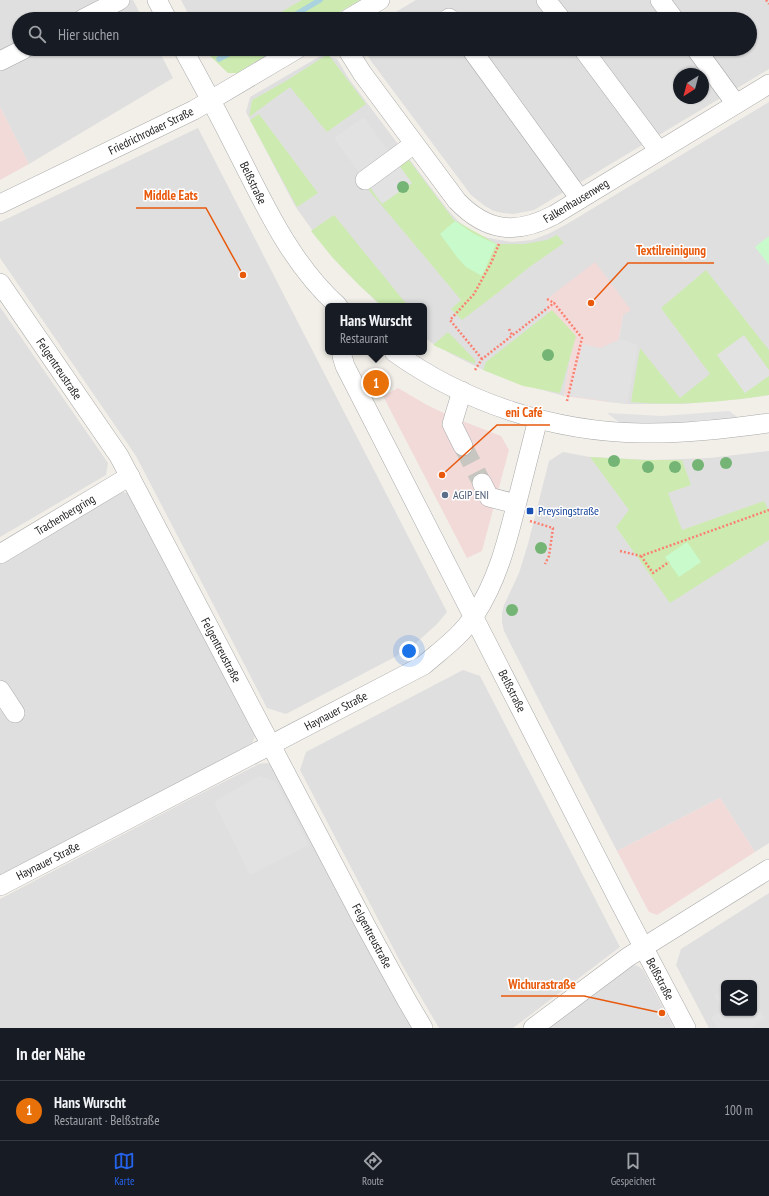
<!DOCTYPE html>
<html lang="de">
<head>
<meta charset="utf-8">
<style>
  :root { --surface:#171b24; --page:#242831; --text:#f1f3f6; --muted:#9ea1a6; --line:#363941; --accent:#2563eb }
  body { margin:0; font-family:"PT Sans Narrow",sans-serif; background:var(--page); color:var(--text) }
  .controls { position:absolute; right:12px; bottom:12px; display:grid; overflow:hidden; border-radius:6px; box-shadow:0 1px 3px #0004 }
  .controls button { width:36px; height:36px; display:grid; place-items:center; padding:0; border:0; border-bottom:1px solid var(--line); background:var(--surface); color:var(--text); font:20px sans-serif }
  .compass { position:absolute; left:673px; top:68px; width:36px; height:36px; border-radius:50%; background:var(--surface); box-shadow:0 1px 3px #0004; rotate:216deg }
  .you { position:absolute; left:409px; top:651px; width:14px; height:14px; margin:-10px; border:3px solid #fff; border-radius:50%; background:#1a73e8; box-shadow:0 0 0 6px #1a73e833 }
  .badge { display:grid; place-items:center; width:26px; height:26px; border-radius:50%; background:var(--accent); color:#fff; font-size:13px; font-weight:700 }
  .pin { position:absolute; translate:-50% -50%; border:2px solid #fff; box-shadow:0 1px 4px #0006 }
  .popup { position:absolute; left:325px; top:303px; width:102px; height:52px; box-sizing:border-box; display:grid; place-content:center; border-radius:6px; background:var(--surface); filter:drop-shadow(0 1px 3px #0005); font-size:13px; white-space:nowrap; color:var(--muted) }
  .popup b { font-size:15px; color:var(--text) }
  .popup::after { content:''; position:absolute; left:50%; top:100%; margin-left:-8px; border:8px solid transparent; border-top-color:var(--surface) }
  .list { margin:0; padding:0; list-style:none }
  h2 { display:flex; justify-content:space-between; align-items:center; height:52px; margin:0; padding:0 16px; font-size:17px }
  h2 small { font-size:13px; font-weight:400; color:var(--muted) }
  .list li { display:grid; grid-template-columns:26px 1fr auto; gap:12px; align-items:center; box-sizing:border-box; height:60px; padding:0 16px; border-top:1px solid var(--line) }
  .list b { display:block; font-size:15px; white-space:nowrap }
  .list p { margin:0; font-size:13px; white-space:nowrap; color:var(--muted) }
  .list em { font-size:13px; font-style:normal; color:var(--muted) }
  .icon { flex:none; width:22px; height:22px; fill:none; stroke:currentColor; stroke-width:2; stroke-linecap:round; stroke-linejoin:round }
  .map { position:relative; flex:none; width:769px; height:1028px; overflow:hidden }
  .search { position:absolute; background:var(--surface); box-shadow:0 1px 3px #0004; left:12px; right:12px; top:12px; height:44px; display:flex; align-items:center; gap:10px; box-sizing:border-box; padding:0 14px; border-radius:22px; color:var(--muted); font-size:15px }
  .sheet { height:112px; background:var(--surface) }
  nav { display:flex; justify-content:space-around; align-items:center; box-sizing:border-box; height:56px; border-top:1px solid var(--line); background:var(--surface); font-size:11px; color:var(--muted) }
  nav a { display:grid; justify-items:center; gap:2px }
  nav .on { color:var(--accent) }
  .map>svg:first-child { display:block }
  .residential { fill:#e0dfdf; fill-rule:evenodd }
  .commercial { fill:#f2dad9 }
  .grass { fill:#cdebb0 }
  .park { fill:#c8facc }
  .parking { fill:#e2e2e2 }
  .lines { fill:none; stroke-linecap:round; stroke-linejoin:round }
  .stream { stroke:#aad3df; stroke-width:5.5 }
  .minor-tunnel { stroke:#c8c6c1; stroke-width:19; stroke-dasharray:19 10; stroke-linecap:butt }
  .minor-casing { stroke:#a9a9a9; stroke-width:20 }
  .path { stroke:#fa8072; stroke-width:2.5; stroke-dasharray:2 2; stroke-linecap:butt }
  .minor { stroke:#fff; stroke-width:19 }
  .tree { fill:#74b475 }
  .service-dot { fill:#5c6f8a; stroke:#fff; stroke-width:1.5 }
  .transit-dot { fill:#1a4fb4; stroke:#fff; stroke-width:1.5 }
  .labels { text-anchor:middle; stroke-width:3; stroke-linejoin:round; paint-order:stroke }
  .street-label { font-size:12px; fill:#222; stroke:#fff }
  .service-label { font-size:12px; fill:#4e5e75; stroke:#fff; text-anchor:start }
  .transit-label { font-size:12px; fill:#164399; stroke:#fff; text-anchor:start }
  .leader { fill:none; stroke:#e8590c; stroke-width:1.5 }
  .callout-dot { fill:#e8590c; stroke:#fff; stroke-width:1.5 }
  .callout-label { font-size:13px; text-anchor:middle; font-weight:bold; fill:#e8590c; stroke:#fff; stroke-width:3; stroke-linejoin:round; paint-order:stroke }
</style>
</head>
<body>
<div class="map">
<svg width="769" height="1028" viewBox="0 0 769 1028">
  <rect width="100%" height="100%" fill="#f2efe9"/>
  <g class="residential">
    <path d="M0,0H133L143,19H19V49H158L173,78L29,164L0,107Z"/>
    <path d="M181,0H306L274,19H191Z"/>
    <path d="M416,0H769V69L534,210L513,214L503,213L494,211L485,206L471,195L371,61L364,49H750V19H384ZM679,74H703V98H679Z"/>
    <path d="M322,55L337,59L349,79L447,209L458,221L476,234L489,238L512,242L532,240L548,234L567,224L769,102V395L741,399L683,404H628L608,402L623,315L573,343L564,396L532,387L481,369L455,356L432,343L424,337V306H381L347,273L328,252L295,206L246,112L250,97Z"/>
    <path d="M198,128L447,612L437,624L416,643L393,658L286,714L267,708L136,456L0,258V222Z"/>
    <path d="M0,307L108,463L106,475L0,537Z"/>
    <path d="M769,451V843L755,852L720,798L617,851L541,704L504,631L502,622V613L504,605L519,573L528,544L549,461L563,452L590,457L653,460L709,458Z"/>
    <path d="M120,492L129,493L255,735L254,739L252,743L248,746L0,875V562Z"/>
    <path d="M463,670L480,676L620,947L513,1028H439L401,963L300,770L306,752Z"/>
    <path d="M266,763L271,764L415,1028H0V899L200,794L259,764Z"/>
    <path d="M769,893V1028H709L676,965L681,949ZM724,983H754V1013H724Z"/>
    <path d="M634,965L638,966L643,970L674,1028H545L630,966Z"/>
  </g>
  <g class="commercial">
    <path d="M0,107L29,164L0,180Z"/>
    <path d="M595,262L631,310L623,315L608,402L564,396L573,343L548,312L547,299Z"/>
    <path d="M398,388L427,405L452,417L501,436L509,450L482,551L467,558L383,396Z"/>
    <path d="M720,798L755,852L657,915L649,912L617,851Z"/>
  </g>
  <g class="grass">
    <path d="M302,0H360L328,19H269Z"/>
    <path d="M217,49H277L237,73H228L208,54Z"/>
    <path d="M328,54L366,104L327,132L290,87L249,117L252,100L286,81Z"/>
    <path d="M259,114L318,193L297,207L250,120Z"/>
    <path d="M408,159L454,220L497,244H524L547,240L557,235L564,243L528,268L500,291L462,320L451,309L461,300L368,189Z"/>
    <path d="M334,215L408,306H382L359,285L333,258L311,231Z"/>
    <path d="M706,270L769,350V395C723,402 677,406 631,402L640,348L680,398L710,374L661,308Z"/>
    <path d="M552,310L576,336L560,393L523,386L483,370L486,362Z"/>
    <path d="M448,332L475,360V364L433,345Z"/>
    <path d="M590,457L643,460H682L691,485L668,493L682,530L764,501L769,511V540L670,603L616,527L629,510Z"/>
  </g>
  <g class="park">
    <path d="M455,221L474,234L496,244L482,276L466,267L457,257L440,234Z"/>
    <path d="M769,236V265L755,247Z"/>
    <path d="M687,542L701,562L679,577L665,557Z"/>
  </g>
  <g class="parking">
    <path d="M364,117L412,183L382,204L334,138Z"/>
    <path d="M744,335L769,370V376L745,393L717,355Z"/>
    <path d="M621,339L638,345L627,404L569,396L583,344L600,348Z"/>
    <path d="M729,411L743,421L624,426L607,413L662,416Z"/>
    <path d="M259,776L276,782L309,845L250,875L214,802Z"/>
    <path d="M724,989V1013H754V1001L765,1018L751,1028H717L711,1018L723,1009L714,996Z"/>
  </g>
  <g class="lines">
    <g class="stream">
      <path d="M288,19L320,0"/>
      <path d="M219,59L237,49"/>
    </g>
    <path class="minor-tunnel" d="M463,446L482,483"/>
    <g class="minor-casing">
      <g id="minor">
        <path d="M157,0L167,19"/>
        <path d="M546,0L561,19"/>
        <path d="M660,0L674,19"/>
        <path d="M449,18V19"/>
        <path d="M83,19L120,0"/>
        <path d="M348,19L380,0"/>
        <path d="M183,49C200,80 217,111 233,143C263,201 289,262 338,306"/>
        <path d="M347,49L362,73L457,201C487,232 516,235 554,215L769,84"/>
        <path d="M471,49L580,199"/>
        <path d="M583,49L659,151"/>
        <path d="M696,49L736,104"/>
        <path d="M0,61L24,49"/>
        <path d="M365,180L414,144"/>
        <path d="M0,204L194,110L297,49"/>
        <path d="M0,283L119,456L367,928L406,999L423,1028"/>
        <path d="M342,352V356L345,366L619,901L686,1028"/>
        <path d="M394,352C465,403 554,432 642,433C684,434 727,429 769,423"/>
        <path d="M462,391L452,424L463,446"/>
        <path d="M482,483L489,497L516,504"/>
        <path d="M0,554L130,476"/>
        <path d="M0,690L15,713"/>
        <path d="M0,886L424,665C441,650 461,636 474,616C497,582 507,542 517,502C524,474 531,447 538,419"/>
        <path d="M533,1028L628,957L769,869"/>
      </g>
    </g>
    <g class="path">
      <path d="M766,0L769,4"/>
      <path d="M547,299L554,303"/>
      <path d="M509,329L512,335"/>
      <path d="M482,359L450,320L474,294L491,263L499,244"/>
      <path d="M475,370L482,359L554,303L582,338L567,401"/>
      <path d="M530,521L553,528L549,556L545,564"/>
      <path d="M620,551L641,556L769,510"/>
      <path d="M641,556L653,573L669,562"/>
    </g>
    <use href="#minor" class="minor"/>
  </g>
  <g class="tree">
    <circle cx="403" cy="187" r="6"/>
    <circle cx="548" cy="355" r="6"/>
    <circle cx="614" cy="461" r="6"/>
    <circle cx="726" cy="463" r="6"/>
    <circle cx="698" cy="465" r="6"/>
    <circle cx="648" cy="467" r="6"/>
    <circle cx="675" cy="467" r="6"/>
    <circle cx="541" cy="548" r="6"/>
    <circle cx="512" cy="610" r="6"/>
  </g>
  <circle class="service-dot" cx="445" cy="495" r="4"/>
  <rect class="transit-dot" x="526" y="507" width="8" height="8" rx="2"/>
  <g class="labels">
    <g class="street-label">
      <text transform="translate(151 131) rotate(-26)" y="4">Friedrichrodaer Straße</text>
      <text transform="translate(253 183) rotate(64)" y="4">Belßstraße</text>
      <text transform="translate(576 201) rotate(-31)" y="4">Falkenhausenweg</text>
      <text transform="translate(59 369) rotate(56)" y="4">Felgentreustraße</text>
      <text transform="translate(65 515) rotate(-31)" y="4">Trachenbergring</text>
      <text transform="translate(221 650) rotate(62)" y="4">Felgentreustraße</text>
      <text transform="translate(512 691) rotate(63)" y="4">Belßstraße</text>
      <text transform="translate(336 711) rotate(-28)" y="4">Haynauer Straße</text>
      <text transform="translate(48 861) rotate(-27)" y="4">Haynauer Straße</text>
      <text transform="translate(372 936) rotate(62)" y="4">Felgentreustraße</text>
      <text transform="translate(660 979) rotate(62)" y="4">Belßstraße</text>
    </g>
    <g class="service-label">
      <text x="453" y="499">AGIP ENI</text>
    </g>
    <g class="transit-label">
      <text x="538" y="515">Preysingstraße</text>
    </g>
  </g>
  <path class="leader" d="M243 275L206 208H136M591 303L628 263H714M442 475L497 425H550M662 1013L584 996H501"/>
  <g class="callout-dot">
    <circle cx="243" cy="275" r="4"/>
    <circle cx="591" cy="303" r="4"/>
    <circle cx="442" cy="475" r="4"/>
    <circle cx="662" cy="1013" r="4"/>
  </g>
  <g class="callout-label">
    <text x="171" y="200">Middle Eats</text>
    <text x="671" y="255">Textilreinigung</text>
    <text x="524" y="417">eni Café</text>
    <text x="542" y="989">Wichurastraße</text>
  </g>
</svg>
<div class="controls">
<button><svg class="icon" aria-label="layers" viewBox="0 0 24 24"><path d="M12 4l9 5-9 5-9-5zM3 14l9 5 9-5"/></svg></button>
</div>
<svg class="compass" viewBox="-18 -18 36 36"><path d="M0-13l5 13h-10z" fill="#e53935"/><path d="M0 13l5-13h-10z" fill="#9ea1a6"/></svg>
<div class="you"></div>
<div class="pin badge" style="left:376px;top:383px;background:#e8710a">1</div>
<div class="popup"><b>Hans Wurscht</b>Restaurant</div>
<div class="search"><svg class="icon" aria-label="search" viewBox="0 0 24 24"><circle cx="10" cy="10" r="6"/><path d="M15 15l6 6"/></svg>Hier suchen</div>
</div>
<section class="sheet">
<h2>In der Nähe<small></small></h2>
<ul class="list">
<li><span class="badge" style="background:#e8710a">1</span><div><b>Hans Wurscht</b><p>Restaurant · Belßstraße</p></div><em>100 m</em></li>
</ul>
</section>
<nav>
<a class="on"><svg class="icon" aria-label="map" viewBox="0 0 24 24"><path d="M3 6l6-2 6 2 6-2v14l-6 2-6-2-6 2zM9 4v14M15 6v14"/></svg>Karte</a>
<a><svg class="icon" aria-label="directions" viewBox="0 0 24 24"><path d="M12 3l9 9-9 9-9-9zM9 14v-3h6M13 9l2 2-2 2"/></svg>Route</a>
<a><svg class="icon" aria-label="saved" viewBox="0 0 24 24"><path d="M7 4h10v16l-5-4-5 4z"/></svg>Gespeichert</a>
</nav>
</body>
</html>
